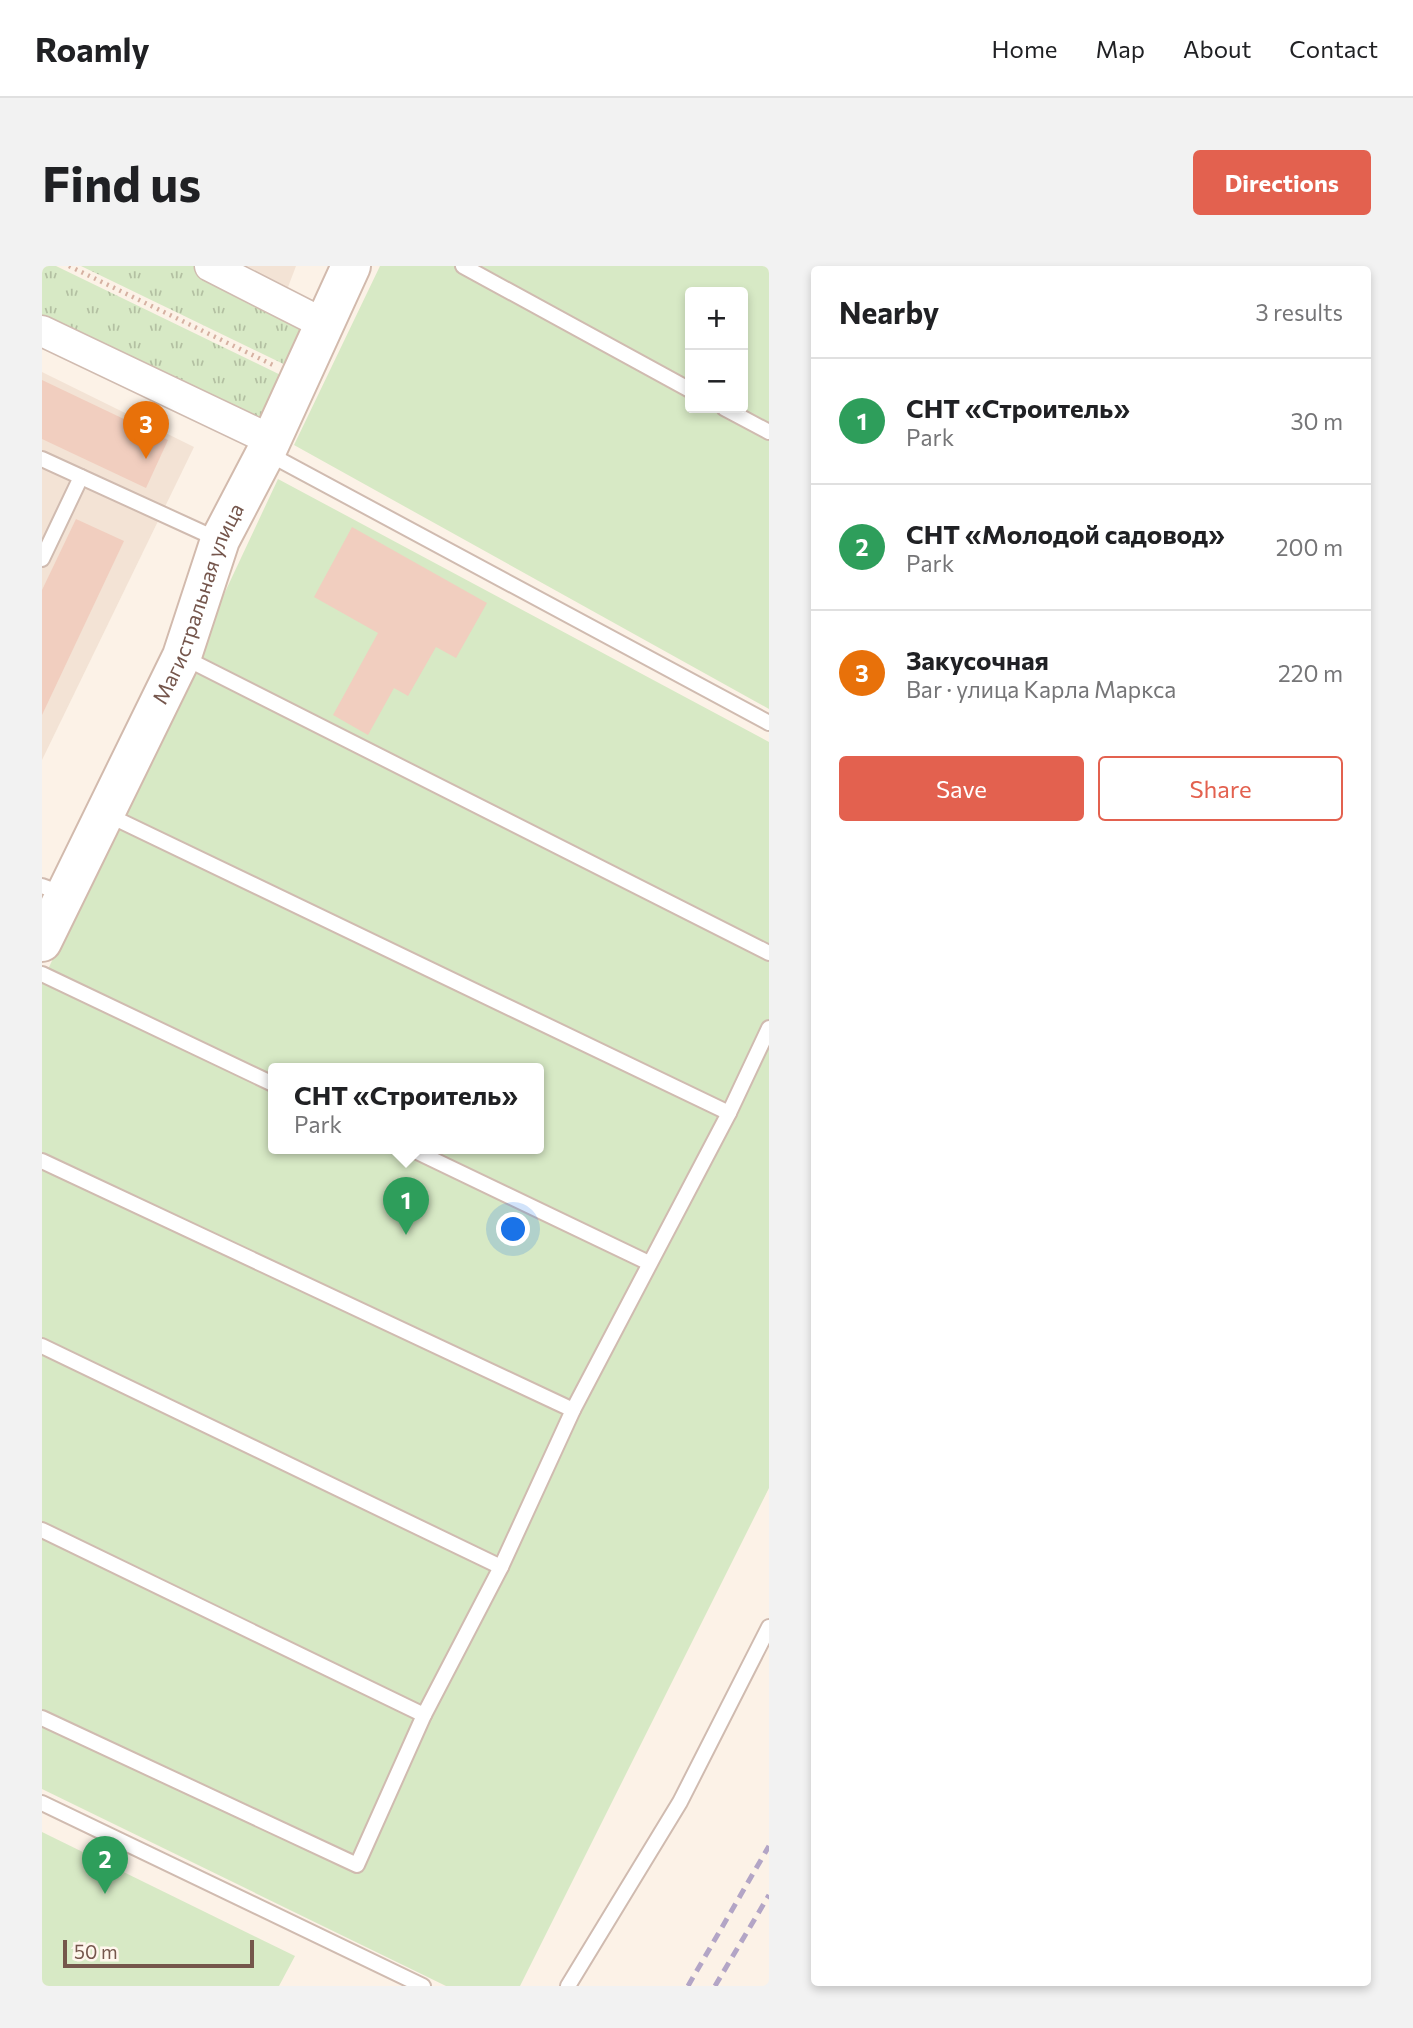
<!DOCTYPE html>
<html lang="en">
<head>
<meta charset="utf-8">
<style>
  :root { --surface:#fff; --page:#f2f2f2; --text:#202124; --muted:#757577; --line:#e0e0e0; --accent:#e3614f }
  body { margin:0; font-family:Commissioner,sans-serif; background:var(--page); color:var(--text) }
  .controls { position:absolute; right:21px; top:21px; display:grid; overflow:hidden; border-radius:7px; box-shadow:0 4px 10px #0003 }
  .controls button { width:63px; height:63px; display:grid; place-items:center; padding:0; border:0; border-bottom:2px solid var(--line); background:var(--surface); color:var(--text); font:35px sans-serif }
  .scale { position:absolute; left:21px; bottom:18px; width:191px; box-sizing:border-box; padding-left:7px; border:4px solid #75564c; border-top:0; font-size:19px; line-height:24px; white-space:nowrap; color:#75564c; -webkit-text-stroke:5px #fff6ed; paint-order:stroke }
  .you { position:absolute; left:472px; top:964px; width:24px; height:24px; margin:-18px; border:5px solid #fff; border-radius:50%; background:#1a73e8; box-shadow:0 0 0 10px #1a73e833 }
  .badge { display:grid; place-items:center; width:46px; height:46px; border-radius:50%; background:var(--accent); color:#fff; font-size:23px; font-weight:700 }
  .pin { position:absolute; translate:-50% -58px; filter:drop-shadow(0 2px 4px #0008) }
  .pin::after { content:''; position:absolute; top:37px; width:24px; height:21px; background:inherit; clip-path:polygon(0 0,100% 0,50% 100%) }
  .popup { position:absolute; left:226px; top:797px; width:276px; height:91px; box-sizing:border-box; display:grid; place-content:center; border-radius:7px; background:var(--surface); filter:drop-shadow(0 2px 5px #0005); font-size:23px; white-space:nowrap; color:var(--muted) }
  .popup b { font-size:26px; color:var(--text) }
  .popup::after { content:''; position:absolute; left:50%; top:100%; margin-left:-14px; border:14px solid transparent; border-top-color:var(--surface) }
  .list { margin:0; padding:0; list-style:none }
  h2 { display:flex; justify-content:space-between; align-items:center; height:91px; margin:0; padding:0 28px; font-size:30px }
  h2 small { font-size:23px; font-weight:400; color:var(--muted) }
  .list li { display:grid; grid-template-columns:46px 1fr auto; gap:21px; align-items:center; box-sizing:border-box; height:126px; padding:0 28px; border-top:2px solid var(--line) }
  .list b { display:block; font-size:26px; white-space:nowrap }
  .list p { margin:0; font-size:23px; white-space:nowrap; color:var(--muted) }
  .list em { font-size:23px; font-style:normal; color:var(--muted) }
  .actions { display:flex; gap:14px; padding:21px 28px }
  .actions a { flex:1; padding:16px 0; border:2px solid var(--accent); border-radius:7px; text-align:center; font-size:24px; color:var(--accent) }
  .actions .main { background:var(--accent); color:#fff }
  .map { position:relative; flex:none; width:727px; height:1720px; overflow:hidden; border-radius:7px }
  header { display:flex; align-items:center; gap:42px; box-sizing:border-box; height:98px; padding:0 35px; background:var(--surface); border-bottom:2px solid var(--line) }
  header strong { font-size:33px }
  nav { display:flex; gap:38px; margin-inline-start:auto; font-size:24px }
  .intro { display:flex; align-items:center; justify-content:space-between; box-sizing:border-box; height:168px; padding:0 42px }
  h1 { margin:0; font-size:49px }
  .button { padding:18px 32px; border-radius:7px; background:var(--accent); color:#fff; font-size:24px; font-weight:700 }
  main { display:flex; gap:42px; padding:0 42px }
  aside { flex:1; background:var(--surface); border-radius:7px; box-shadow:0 4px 10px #0003 }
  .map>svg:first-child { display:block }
  .residential { fill:#f3e3d5 }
  .green { fill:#d7e9c5; fill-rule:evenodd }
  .park { fill:url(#park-tufts) }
  .building { fill:#f1cebf }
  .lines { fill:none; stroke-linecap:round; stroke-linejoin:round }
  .lane-casing { stroke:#d0bbb0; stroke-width:18 }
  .street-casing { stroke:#d0bbb0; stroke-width:33 }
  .secondary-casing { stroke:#d2baad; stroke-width:42 }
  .path { stroke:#d6b1a2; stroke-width:4.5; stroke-dasharray:2 5; stroke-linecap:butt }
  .lane { stroke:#fff; stroke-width:14 }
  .street { stroke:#fff; stroke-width:30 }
  .secondary { stroke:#fff; stroke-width:38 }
  .rail { stroke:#b3a5c6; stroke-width:5; stroke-dasharray:10 7; stroke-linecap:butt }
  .labels { text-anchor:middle; stroke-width:5; stroke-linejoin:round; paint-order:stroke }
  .street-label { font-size:21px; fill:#75564c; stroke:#fff6ed }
</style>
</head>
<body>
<header>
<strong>Roamly</strong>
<nav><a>Home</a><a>Map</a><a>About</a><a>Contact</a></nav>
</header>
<div class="intro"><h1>Find us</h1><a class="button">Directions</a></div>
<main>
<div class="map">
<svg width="727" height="1720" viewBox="0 0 727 1720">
  <defs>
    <pattern id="park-tufts" width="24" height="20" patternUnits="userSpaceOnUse" patternTransform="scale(1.75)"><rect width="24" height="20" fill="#d7e9c5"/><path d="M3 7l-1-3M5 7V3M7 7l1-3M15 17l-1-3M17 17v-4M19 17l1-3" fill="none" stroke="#b3c0a2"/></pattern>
  </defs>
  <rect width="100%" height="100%" fill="#fcf2e7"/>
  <g class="residential">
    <path d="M161,0H254L240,37Z"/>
    <path d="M0,106L152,181L0,494Z"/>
  </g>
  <g class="green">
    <path d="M338,0H727V443L252,179ZM648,26H701V142H648Z"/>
    <path d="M236,213L727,476V1222L478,1720H404L0,1523V716ZM231,803H497V883H231Z"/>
    <path d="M0,1566L253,1690L237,1720H0Z"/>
  </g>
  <g class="park">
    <path d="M0,0H14L251,115L226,168L0,58Z"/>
    <path d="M39,0H160L279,58L256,105Z"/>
  </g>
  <g class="building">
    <path d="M0,114L126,174L104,222L0,173Z"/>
    <path d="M34,253L82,275L0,449V324Z"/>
    <path d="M310,261L445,337L414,392L394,381L366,430L352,422L326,469L291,449L336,367L272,331Z"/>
  </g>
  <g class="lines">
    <g class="lane-casing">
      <g id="lane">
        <path d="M421,0L648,124"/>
        <path d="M682,142L727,166"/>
        <path d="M225,187L727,457"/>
        <path d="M0,193L177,274"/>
        <path d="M0,293L39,211"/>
        <path d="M141,391L727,687"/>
        <path d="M64,548L687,847"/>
        <path d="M0,620L22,628"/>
        <path d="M0,708L231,818"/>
        <path d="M369,883L607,997"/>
        <path d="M0,895L531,1144"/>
        <path d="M0,1080L459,1301"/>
        <path d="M0,1264L382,1449"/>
        <path d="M0,1452L315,1599L382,1449L459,1301L531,1144L687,847L727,762"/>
        <path d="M0,1537L381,1720"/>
        <path d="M526,1720L638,1536L727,1361"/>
      </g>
    </g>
    <g class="street-casing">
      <g id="street">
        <path d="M168,0L282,58"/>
        <path d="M0,65L229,174"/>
      </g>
    </g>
    <g class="secondary-casing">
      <g id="secondary">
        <path id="s1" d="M0,676L140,390L178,274L224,186L309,0"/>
      </g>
    </g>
    <path class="path" d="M27,0L231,99"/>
    <use href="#lane" class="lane"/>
    <use href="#street" class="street"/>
    <use href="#secondary" class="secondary"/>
    <g class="rail">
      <path d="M646,1720L727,1580"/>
      <path d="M673,1720L727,1629"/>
      <path d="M727,1720V1719"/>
    </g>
  </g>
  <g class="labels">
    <g class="street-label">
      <text dy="7" stroke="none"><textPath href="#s1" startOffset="373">Магистральная улица</textPath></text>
    </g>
  </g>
</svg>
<div class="controls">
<button>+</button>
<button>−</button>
</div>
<div class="scale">50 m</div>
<div class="you"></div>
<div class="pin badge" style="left:364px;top:969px;background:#2e9e5b">1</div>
<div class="popup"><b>СНТ «Строитель»</b>Park</div>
<div class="pin badge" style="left:63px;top:1628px;background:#2e9e5b">2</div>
<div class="pin badge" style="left:104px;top:193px;background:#e8710a">3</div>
</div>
<aside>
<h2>Nearby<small>3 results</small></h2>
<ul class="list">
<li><span class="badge" style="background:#2e9e5b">1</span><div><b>СНТ «Строитель»</b><p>Park</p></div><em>30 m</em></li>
<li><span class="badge" style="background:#2e9e5b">2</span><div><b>СНТ «Молодой садовод»</b><p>Park</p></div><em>200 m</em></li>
<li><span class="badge" style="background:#e8710a">3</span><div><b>Закусочная</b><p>Bar · улица Карла Маркса</p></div><em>220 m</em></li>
</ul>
<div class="actions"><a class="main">Save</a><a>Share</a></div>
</aside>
</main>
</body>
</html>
